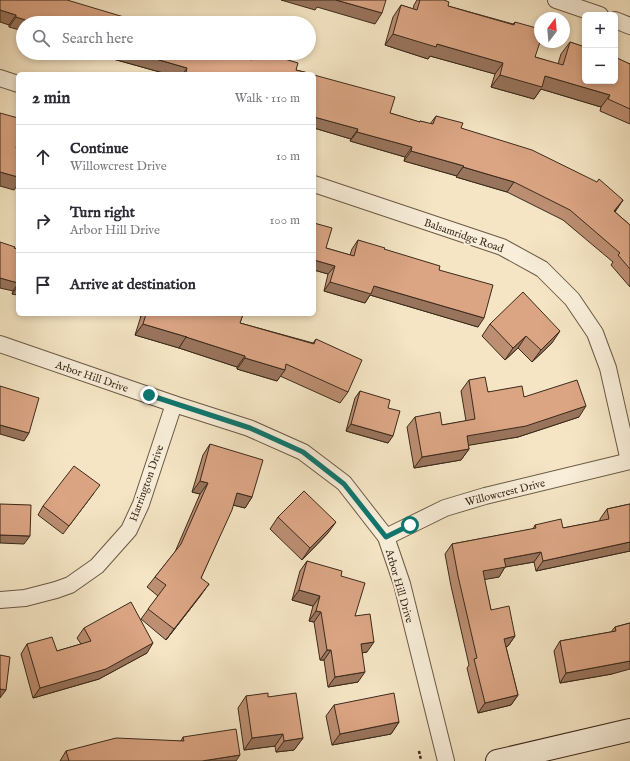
<!DOCTYPE html>
<html lang="en">
<head>
<meta charset="utf-8">
<style>
  :root { --surface:#fff; --page:#f2f2f3; --text:#2b2b33; --muted:#7c7c81; --line:#e1e1e2 }
  body { margin:0; font-family:"IM FELL English",serif; background:var(--page); color:var(--text) }
  .controls { position:absolute; right:12px; top:12px; display:grid; overflow:hidden; border-radius:6px; box-shadow:0 2px 6px #0003 }
  .controls button { width:36px; height:36px; display:grid; place-items:center; padding:0; border:0; border-bottom:1px solid var(--line); background:var(--surface); color:var(--text); font:20px sans-serif }
  .compass { position:absolute; left:534px; top:12px; width:36px; height:36px; border-radius:50%; background:var(--surface); box-shadow:0 2px 6px #0003; rotate:16deg }
  .stop { position:absolute; width:12px; height:12px; margin:-9px; border:3px solid #0f766e; border-radius:50%; background:#fff }
  .stop.end { background:#0f766e; border-color:#fff; box-shadow:0 1px 4px #0008 }
  .list { margin:0; padding:0; list-style:none }
  h2 { display:flex; justify-content:space-between; align-items:center; height:52px; margin:0; padding:0 16px; font-size:17px }
  h2 small { font-size:13px; font-weight:400; color:var(--muted) }
  .list li { display:grid; grid-template-columns:26px 1fr auto; gap:12px; align-items:center; box-sizing:border-box; height:64px; padding:0 16px; border-top:1px solid var(--line) }
  .list b { display:block; font-size:15px; white-space:nowrap }
  .list p { margin:0; font-size:13px; white-space:nowrap; color:var(--muted) }
  .list em { font-size:13px; font-style:normal; color:var(--muted) }
  .icon { flex:none; width:22px; height:22px; fill:none; stroke:currentColor; stroke-width:2; stroke-linecap:round; stroke-linejoin:round }
  .map { position:relative; flex:none; width:630px; height:761px; overflow:hidden }
  .search { position:absolute; background:var(--surface); box-shadow:0 2px 6px #0003; left:16px; top:16px; width:300px; height:44px; display:flex; align-items:center; gap:10px; box-sizing:border-box; padding:0 14px; border-radius:22px; color:var(--muted); font-size:15px }
  .panel { position:absolute; background:var(--surface); box-shadow:0 2px 6px #0003; left:16px; top:72px; width:300px; height:244px; border-radius:6px }
  .map>svg:first-child { display:block }
  .lines { fill:none; stroke-linecap:round; stroke-linejoin:round }
  .street-casing { stroke:#6a5945; stroke-width:18 }
  .secondary-casing { stroke:#3b2a1b; stroke-width:24 }
  .path { stroke:#3b2a1b; stroke-width:2.5; stroke-dasharray:3 2; stroke-linecap:butt }
  .street { stroke:#f8eed9; stroke-width:16 }
  .secondary { stroke:#f8eed9; stroke-width:22 }
  .wall { fill:#bc8e72; stroke:#3b2a1b }
  .shaded-wall { fill:#99745c; stroke:#3b2a1b }
  .building { fill:#dba584; stroke:#3b2a1b }
  .route { stroke:#0f766e; stroke-width:5 }
  .labels { text-anchor:middle; stroke-width:4; stroke-linejoin:round; paint-order:stroke }
  .street-label { font-size:11px; fill:#3b2a1b; stroke:#f8eed9 }
</style>
</head>
<body>
<div class="map">
<svg width="630" height="761" viewBox="0 0 630 761">
  <rect width="100%" height="100%" fill="#f5e5c4"/>
  <filter id="stains"><feTurbulence type="fractalNoise" baseFrequency=".005" numOctaves="4"/><feColorMatrix values="0 0 0 0 .2 0 0 0 0 .09 0 0 0 0 .02 0 0 0 .5 -.17"/></filter>
  <radialGradient id="worn" r=".72"><stop offset=".6" stop-color="#630" stop-opacity="0"/><stop offset="1" stop-color="#630" stop-opacity=".3"/></radialGradient>
  <g class="lines">
    <g class="street-casing">
      <g id="street">
        <path d="M556,0L600,15"/>
        <path d="M615,20L630,26"/>
        <path d="M0,78L18,84"/>
        <path d="M314,184L502,247L542,269L572,299L595,333L608,368L629,461"/>
        <path d="M0,344L174,404L249,428L303,452L344,483L386,537L402,584L446,761"/>
        <path d="M386,537L445,508L485,496L630,461"/>
        <path d="M0,600L25,598L56,590L70,585L97,566L129,530L141,504L174,404"/>
      </g>
    </g>
    <g class="secondary-casing">
      <path id="secondary" d="M497,761L630,730"/>
    </g>
    <path class="path" d="M419,751L421,760"/>
    <use href="#street" class="street"/>
    <use href="#secondary" class="secondary"/>
  </g>
  <g class="wall">
    <path d="M0,0H67L9,27V25Z"/>
    <path d="M417,0H444L448,6L513,24L515,22L535,57L558,64L561,54L570,42L630,64V124L600,111L601,107L541,89L534,99L491,87L495,74L430,56L428,59L385,45L393,17L401,5L413,9L414,5Z"/>
    <path d="M89,53L249,59L252,53H265L296,70L312,74H167L106,57V58Z"/>
    <path d="M314,75L390,113L419,122L420,121L430,124L436,116L461,128L623,200L615,212L630,225V287L611,265L613,262L563,220L507,192L456,177L457,176L404,161L405,157L350,141L351,139L314,128Z"/>
    <path d="M314,223L326,248L350,255L352,249L358,240L439,270L478,327L370,295L365,303L324,291L328,274L314,270Z"/>
    <path d="M14,248L18,249V295L12,294L13,291Z"/>
    <path d="M134,314H243L240,323L313,343L316,339L348,392L340,403L280,376L277,381L237,369V367L179,348L135,335L141,316Z"/>
    <path d="M490,324L552,343L532,362L518,348L505,360L482,336Z"/>
    <path d="M469,380L488,392L524,397L579,417L518,437L468,445L469,449L461,460L414,468L407,427L415,417L442,425L466,421L461,391Z"/>
    <path d="M360,391L388,408V443L346,431L355,398Z"/>
    <path d="M210,444L252,497L245,508L233,505L201,578V595L166,640L141,619L158,596L147,587L175,552L200,494L192,492L203,455Z"/>
    <path d="M94,493L63,534L38,515L43,506Z"/>
    <path d="M630,504V551L536,571L534,562L505,567L499,577L484,579L491,610L515,636L508,646L506,647L518,695L511,705L478,713L467,668L469,665L451,586L445,554L452,544L533,529L535,525L563,528L600,521V519L607,509Z"/>
    <path d="M278,517L328,533L302,560L270,529Z"/>
    <path d="M307,561L341,576L367,652L362,653L358,682L328,687L324,660H320L314,622L309,621L313,606L292,600L300,571Z"/>
    <path d="M630,623L612,674L560,683L554,651L560,641L611,632L615,627Z"/>
    <path d="M84,628L147,653L99,679L33,698L21,654L27,644L57,651L81,644L77,638Z"/>
    <path d="M246,696L268,697L303,738L294,750L276,752L275,746L244,750L238,708Z"/>
    <path d="M334,705L399,722L391,734L332,745L326,716Z"/>
    <path d="M183,737L236,761H60L66,751L181,741Z"/>
  </g>
  <g class="shaded-wall">
    <path d="M281,0H336L382,13L375,24L317,7L315,10Z"/>
    <path d="M0,10L16,15L9,25L0,22Z"/>
    <path d="M16,17L35,23H23V31L9,27Z"/>
    <path d="M393,34L437,44L503,63L495,74L430,56L428,59L385,45Z"/>
    <path d="M89,53H135L187,68L183,74H167L106,57V58Z"/>
    <path d="M186,72L193,74H184Z"/>
    <path d="M500,75L545,76L610,95L601,107L541,89L534,99L491,87Z"/>
    <path d="M314,117L358,129L351,139L314,128Z"/>
    <path d="M357,132L412,147L405,157L350,141Z"/>
    <path d="M411,151L464,166L457,176L404,161Z"/>
    <path d="M463,167L514,182L507,192L456,177Z"/>
    <path d="M0,172L18,177V187H16L14,190L0,186Z"/>
    <path d="M623,200L616,210L607,221L614,211Z"/>
    <path d="M314,260L335,266L328,274L314,270Z"/>
    <path d="M0,278L18,283V284L13,291L0,288Z"/>
    <path d="M330,282L374,286L484,318L478,327L370,295L365,303L324,291Z"/>
    <path d="M18,286V295L12,294Z"/>
    <path d="M134,314H142L141,316Z"/>
    <path d="M143,324L187,337L179,348L135,335Z"/>
    <path d="M560,331L552,343L532,362L541,350Z"/>
    <path d="M526,336L518,348L505,360L513,348Z"/>
    <path d="M186,337L245,356L237,367L179,348Z"/>
    <path d="M245,358L285,370L277,381L237,369Z"/>
    <path d="M586,406L579,417L518,437L459,447L467,436Z"/>
    <path d="M351,424L393,436L388,443L346,431Z"/>
    <path d="M0,425L29,433L24,441L0,434Z"/>
    <path d="M469,449L461,460L414,468L422,457Z"/>
    <path d="M200,481L208,483L200,494L192,492Z"/>
    <path d="M237,493L252,497L245,508L229,504Z"/>
    <path d="M336,522L328,533L302,560L310,548Z"/>
    <path d="M0,535L30,536L24,544L0,543Z"/>
    <path d="M630,542V551L536,571L543,561Z"/>
    <path d="M541,552L534,562L505,567L499,577L476,581L483,571L504,559Z"/>
    <path d="M209,584L201,595L166,640L174,629Z"/>
    <path d="M299,590L320,596L313,606L292,600Z"/>
    <path d="M316,611L321,612L314,622L309,621Z"/>
    <path d="M515,636L508,646L497,649L504,639Z"/>
    <path d="M374,642L367,652L354,654L361,644Z"/>
    <path d="M153,643L147,653L99,679L33,698L40,688Z"/>
    <path d="M327,650H331L324,660H320Z"/>
    <path d="M630,661V669L612,674L560,683L566,673Z"/>
    <path d="M365,672L358,682L328,687L335,677Z"/>
    <path d="M0,689L6,690L0,698Z"/>
    <path d="M518,695L511,705L478,713L485,703Z"/>
    <path d="M399,722L391,734L332,745L340,734Z"/>
    <path d="M283,734L275,746L244,750L252,738Z"/>
    <path d="M303,738L294,750L276,752L284,741Z"/>
    <path d="M240,755L236,761H202Z"/>
  </g>
  <g class="building">
    <path d="M0,0H67L144,23H35L16,17V15L0,10Z"/>
    <path d="M336,0H386L382,13Z"/>
    <path d="M420,0H444L449,2L448,6L514,25L515,22L540,29V42L535,57L563,65L570,42L585,47V81H615V57L630,64V109L608,99L610,95L545,76L542,87L500,75L503,63L437,44L436,47L393,34L401,5L417,10Z"/>
    <path d="M135,53H229L252,60L254,53H265L298,63L296,70L312,74H193L186,72L187,68Z"/>
    <path d="M314,75L395,97L390,113L420,122V121L433,124L436,116L463,123L461,128L532,150L597,182L599,179L623,200L614,211L630,225V269L618,255L620,253L570,210L514,182L463,167L464,166L411,151L412,147L357,132L358,129L314,117Z"/>
    <path d="M0,113L18,118V141L16,148L18,149V177L0,172Z"/>
    <path d="M314,223L332,228L326,248L354,256L358,240L385,248L384,249L440,266L439,270L493,285L484,318L374,286L371,294L330,282L335,266L314,260Z"/>
    <path d="M0,242L15,247L14,248L18,249V283L0,278Z"/>
    <path d="M523,292L560,331L541,350L526,336L513,348L490,324Z"/>
    <path d="M146,314H243L240,323L314,344L316,339L362,360L348,392L286,364L285,370L245,358V356L186,337H187L143,324Z"/>
    <path d="M485,377L488,392L522,386L524,397L577,380L586,406L526,426L467,436L469,449L422,457L415,417L440,412L442,425L475,419L469,380Z"/>
    <path d="M0,386L39,398L29,433L0,425Z"/>
    <path d="M360,391L390,400L388,408L400,411L393,436L351,424Z"/>
    <path d="M210,444L263,460L252,497L237,493L232,510L201,578L209,584L174,629L148,609L166,585L155,577L181,544L208,483L200,481Z"/>
    <path d="M74,466L100,485L69,526L43,506Z"/>
    <path d="M304,491L336,522L310,548L278,517Z"/>
    <path d="M0,504L31,505L30,536L0,535Z"/>
    <path d="M630,504V542L543,561L541,552L504,559L506,567L483,571L491,610L509,606L515,636L504,639L518,695L485,703L474,659L477,658L458,576L452,544L536,528L535,525L561,519L563,528L609,519L607,509Z"/>
    <path d="M307,561L342,571L341,576L365,583L355,616L370,614L374,642L361,644L365,672L335,677L331,650H327L321,612L316,611L320,596L299,590Z"/>
    <path d="M131,602L153,643L106,669L40,688L27,644L52,637L57,651L91,641L84,628Z"/>
    <path d="M630,623V661L566,673L560,641L616,631L615,627Z"/>
    <path d="M0,655L10,657L6,690L0,689Z"/>
    <path d="M268,693V697L296,693L303,738L284,741L283,734L252,738L246,696Z"/>
    <path d="M394,693L399,722L340,734L334,705Z"/>
    <path d="M236,729L240,755L202,761H69L66,751L116,738L184,741L183,737Z"/>
  </g>
  <g class="lines">
    <path class="route" d="M149,395L250,428L303,452L344,484L386,537L410,525"/>
  </g>
  <g class="labels">
    <g class="street-label">
      <text transform="translate(464 235) rotate(19)" y="4">Balsamridge Road</text>
      <text transform="translate(92 376) rotate(19)" y="4">Arbor Hill Drive</text>
      <text transform="translate(146 483) rotate(-70)" y="4">Harrington Drive</text>
      <text transform="translate(505 492) rotate(-14)" y="4">Willowcrest Drive</text>
      <text transform="translate(400 586) rotate(74)" y="4">Arbor Hill Drive</text>
    </g>
  </g>
  <rect width="100%" height="100%" filter="url(#stains)"/>
  <rect width="100%" height="100%" fill="url(#worn)"/>
</svg>
<div class="controls">
<button>+</button>
<button>−</button>
</div>
<svg class="compass" viewBox="-18 -18 36 36"><path d="M0-13l5 13h-10z" fill="#e53935"/><path d="M0 13l5-13h-10z" fill="#7c7c81"/></svg>
<div class="stop" style="left:410px;top:525px"></div>
<div class="stop end" style="left:149px;top:395px"></div>
<div class="search"><svg class="icon" aria-label="search" viewBox="0 0 24 24"><circle cx="10" cy="10" r="6"/><path d="M15 15l6 6"/></svg>Search here</div>
<section class="panel">
<h2>2 min<small>Walk · 110 m</small></h2>
<ul class="list">
<li><svg class="icon" aria-label="ahead" viewBox="0 0 24 24"><path d="M12 20V5M6 11l6-6 6 6"/></svg><div><b>Continue</b><p>Willowcrest Drive</p></div><em>10 m</em></li>
<li><svg class="icon" aria-label="right" viewBox="0 0 24 24"><path d="M7 20v-9h11M14 6l5 5-5 5"/></svg><div><b>Turn right</b><p>Arbor Hill Drive</p></div><em>100 m</em></li>
<li><svg class="icon" aria-label="arrive" viewBox="0 0 24 24"><path d="M6 21V4h12l-3 4 3 4H6"/></svg><div><b>Arrive at destination</b></div></li>
</ul>
</section>
</div>
</body>
</html>
